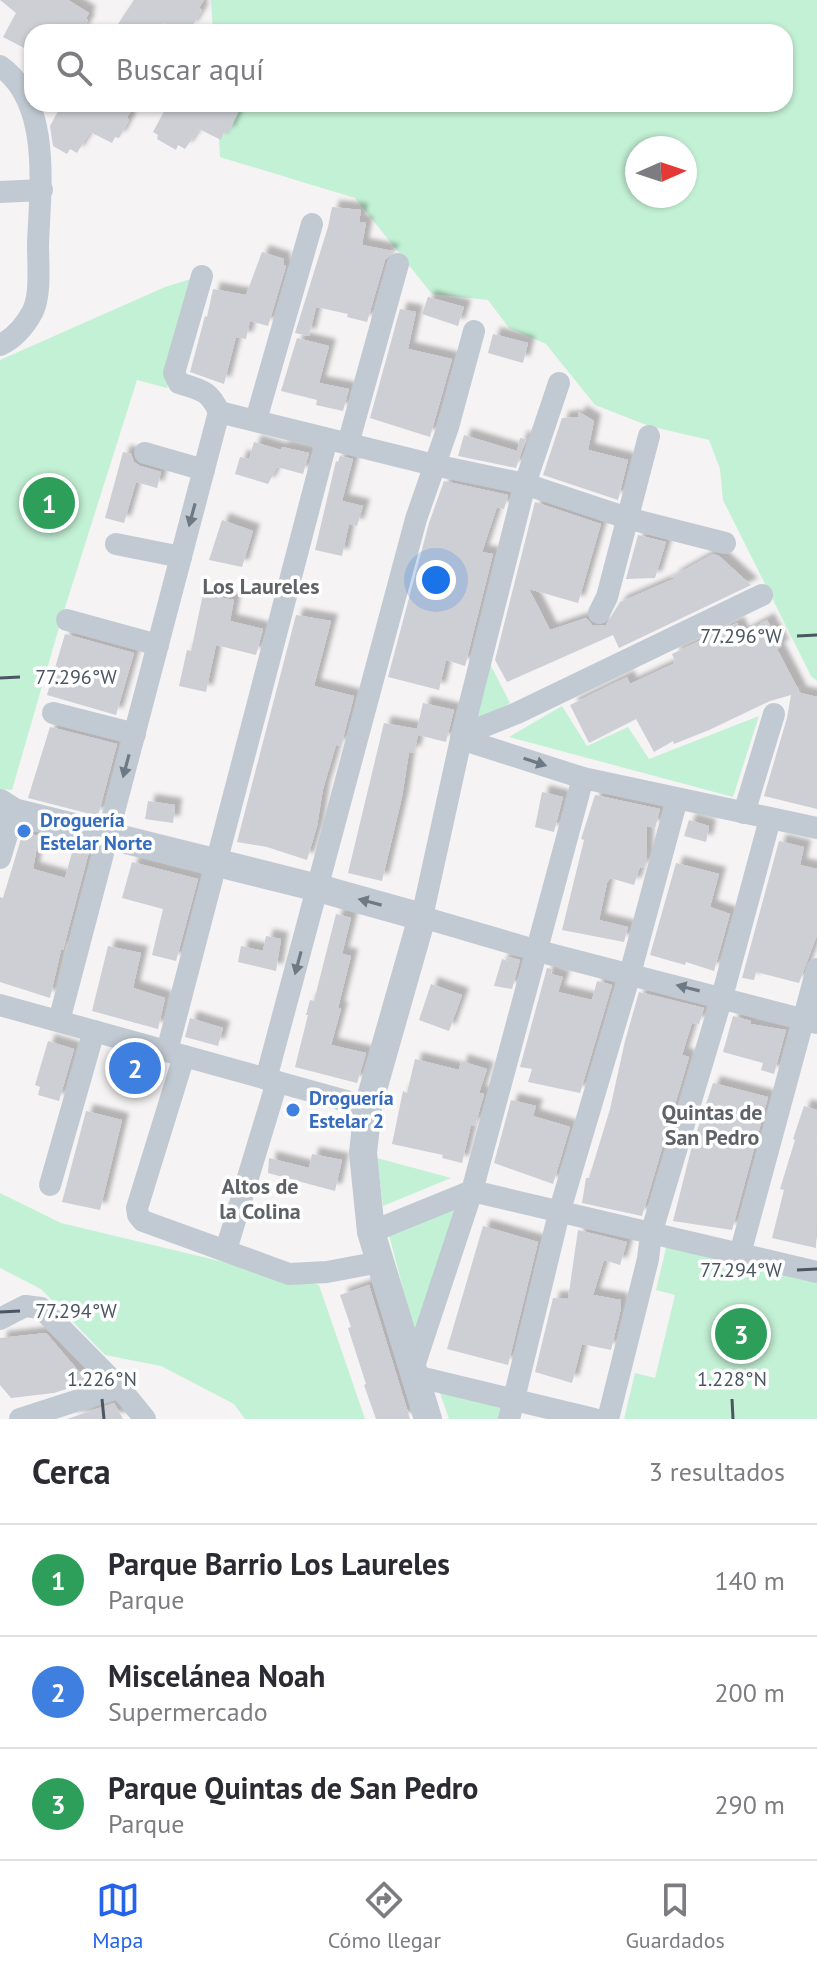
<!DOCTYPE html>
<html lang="es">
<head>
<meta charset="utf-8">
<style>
  :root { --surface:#fff; --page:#f7f7f7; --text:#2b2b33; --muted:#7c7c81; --line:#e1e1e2; --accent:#2563eb }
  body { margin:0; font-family:"PT Sans",sans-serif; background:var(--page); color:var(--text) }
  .compass { position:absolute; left:625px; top:136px; width:72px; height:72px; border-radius:50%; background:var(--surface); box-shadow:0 2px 6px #0004; rotate:87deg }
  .you { position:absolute; left:436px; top:580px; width:28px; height:28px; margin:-20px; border:6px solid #fff; border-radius:50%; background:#1a73e8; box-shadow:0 0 0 12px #1a73e833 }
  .badge { display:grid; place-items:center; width:52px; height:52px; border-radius:50%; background:var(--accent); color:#fff; font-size:26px; font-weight:700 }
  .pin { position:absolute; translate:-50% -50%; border:4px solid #fff; box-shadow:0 2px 8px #0006 }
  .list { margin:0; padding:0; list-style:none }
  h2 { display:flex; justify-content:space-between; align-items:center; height:104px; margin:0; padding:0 32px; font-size:34px }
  h2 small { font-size:26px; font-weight:400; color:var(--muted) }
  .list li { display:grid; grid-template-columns:52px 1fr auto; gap:24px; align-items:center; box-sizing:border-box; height:112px; padding:0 32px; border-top:2px solid var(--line) }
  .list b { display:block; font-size:30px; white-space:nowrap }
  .list p { margin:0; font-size:26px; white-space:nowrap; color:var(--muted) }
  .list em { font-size:26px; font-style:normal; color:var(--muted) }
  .icon { flex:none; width:44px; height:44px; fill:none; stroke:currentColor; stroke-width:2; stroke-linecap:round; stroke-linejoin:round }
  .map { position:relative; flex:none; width:817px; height:1419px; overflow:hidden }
  .search { position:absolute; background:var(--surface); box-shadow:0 2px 6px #0004; left:24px; right:24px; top:24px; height:88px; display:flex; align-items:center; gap:20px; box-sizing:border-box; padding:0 28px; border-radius:24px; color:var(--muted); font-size:30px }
  .sheet { height:440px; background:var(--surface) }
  nav { display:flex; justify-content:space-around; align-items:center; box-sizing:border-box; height:112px; border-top:2px solid var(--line); background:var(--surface); font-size:22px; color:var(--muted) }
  nav a { display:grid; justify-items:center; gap:4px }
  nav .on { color:var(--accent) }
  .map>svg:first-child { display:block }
  .green { fill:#c3f1d5; fill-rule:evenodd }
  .building { fill:#cdcfd5; filter:url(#shadow) }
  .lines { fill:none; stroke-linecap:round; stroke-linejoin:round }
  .minor { stroke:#c1cad2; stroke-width:22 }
  .tertiary { stroke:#c1cad2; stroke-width:28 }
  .oneway { fill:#6e7983 }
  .ticks { fill:none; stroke:#4a5661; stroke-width:3 }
  .shop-dot { fill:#3f7fe0; stroke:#fff; stroke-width:3 }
  .labels { text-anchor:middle; stroke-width:7; stroke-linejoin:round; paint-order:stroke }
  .shop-label { font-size:20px; font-weight:bold; fill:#366cbe; stroke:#fff; text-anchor:start }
  .neighbourhood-label { font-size:22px; font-weight:bold; fill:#5f6368; stroke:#fff }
  .ticks-label { font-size:20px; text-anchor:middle; fill:#4a5661; stroke:#fff; stroke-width:7; stroke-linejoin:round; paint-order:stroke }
</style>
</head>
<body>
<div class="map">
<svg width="817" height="1419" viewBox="0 0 817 1419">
  <defs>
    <filter id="shadow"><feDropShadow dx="7" dy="-7" stdDeviation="2" flood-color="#0004"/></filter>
  </defs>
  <rect width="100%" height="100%" fill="#f5f3f3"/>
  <g class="green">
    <path d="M211,0H817V681L811,676L723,500L720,469L709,440L649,426L595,405L546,344L509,328L488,300L432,294L355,198L220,157L217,104H785V32H213ZM637,148H685V196H637Z"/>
    <path d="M197,277L167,388L137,380L62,617L12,790L0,789V360L165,287Z"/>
    <path d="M489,662L510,703L472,725Z"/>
    <path d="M562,706L587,746L628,727L649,759L759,716L733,797L509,737Z"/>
    <path d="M377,1158L451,1178L383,1206Z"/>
    <path d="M0,1193L61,1223L319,1285L365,1419H245L234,1404L161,1366L105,1355L41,1289L0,1268Z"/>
    <path d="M462,1202L417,1342L389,1235Z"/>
    <path d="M667,1244L817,1280V1419H624L635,1373L655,1378L675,1295L656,1290Z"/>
    <path d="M440,1393L503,1406L500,1419H449Z"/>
  </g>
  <g class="building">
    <path d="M0,0H68L89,13L86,18L88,20L82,32H32V52L3,37L16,13Z"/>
    <path d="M134,0H204L199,8L202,10L191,28L187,27L185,32L163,23L157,32H126L116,27Z"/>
    <path d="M62,104H136L127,117L129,120L119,138L115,137L112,143L90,132L77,153L70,149L67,154L53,146L50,126Z"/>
    <path d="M168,104H242L228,134L224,132L221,140L199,129L185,149L178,145L176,150L157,139L158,135L153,132Z"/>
    <path d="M332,207L361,210L359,222L366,223L362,245L393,251L385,260L367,322L347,317L348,314L316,307L309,336L295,333L328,227Z"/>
    <path d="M262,252L284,259L283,265L286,266L268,326L250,321L246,339L236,337L224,384L190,372L205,316L207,317L213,289L246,295Z"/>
    <path d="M428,297L464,307L458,326L422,314Z"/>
    <path d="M400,309L416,312L408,349L452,359L430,437L370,418Z"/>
    <path d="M493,334L528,343L523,363L488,353Z"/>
    <path d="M297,338L329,346L319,383L349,389L343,411L316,405L317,400L281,391Z"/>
    <path d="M579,412L594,421L588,450L628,460L618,500L543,475L562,418L578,417Z"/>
    <path d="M464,435L517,451L520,438L526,439L516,468L458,456Z"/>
    <path d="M254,442L281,450L282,447L309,453L303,474L277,467L268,484L235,474L240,457L249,459Z"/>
    <path d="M123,452L131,454L134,462L140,466L161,472L157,488L136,482L124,523L105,518Z"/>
    <path d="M340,456L353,459L342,501L363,506L357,526L349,524L342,556L315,550L336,461L338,462Z"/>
    <path d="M444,481L508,495L504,509L497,507L482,552L493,554L465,666L446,660L439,690L388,677L429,523Z"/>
    <path d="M535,502L601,524L578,603L529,589L550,630L586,618L593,626L606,625L620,602L678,577L670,578L713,554L719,556L751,585L619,648L613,635L507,682L495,660Z"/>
    <path d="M222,520L253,531L242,567L209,560Z"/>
    <path d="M638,535L666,542L655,578L626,579Z"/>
    <path d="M203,594L234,600L230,621L263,629L256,655L216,645L206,692L179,686L187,650L191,651Z"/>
    <path d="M296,615L331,621L314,686L354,696L341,746L336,745L323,789L317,826L307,860L267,847L237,842Z"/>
    <path d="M767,620L782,646L777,649L799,691L797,692L817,697V809L764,796L787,718L791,695L770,701L709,730L674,744L673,741L654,752L636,719L589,743L570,705L627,677L630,684L673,664L675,661L672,654L737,623L742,634Z"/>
    <path d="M65,634L134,653L116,715L47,695Z"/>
    <path d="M423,703L454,710L446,742L418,735L414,753L409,752L402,797L382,881L348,873L384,723L417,729Z"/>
    <path d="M50,727L117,744L98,816L28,798Z"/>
    <path d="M542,792L563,797L554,832L535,827Z"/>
    <path d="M595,795L660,809L655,828L647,826L646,861L644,868L640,867L634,885L610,878L607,883L599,920L628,927L624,942L562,930L584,840L581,839Z"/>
    <path d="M148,801L175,805L173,823L145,819Z"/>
    <path d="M689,820L709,826L706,842L684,836Z"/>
    <path d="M23,832L39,836L33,869L65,878L74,845L90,848L63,950H61L50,998L0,982V897L3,898Z"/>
    <path d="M779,841L804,847L800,865L817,869V935L799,983L756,972L754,980L742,978Z"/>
    <path d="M132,862L198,879L176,961L152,955L163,909L122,898Z"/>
    <path d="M676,863L719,874L710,907L730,914L714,971L686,962L685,965L650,955Z"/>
    <path d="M336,914L351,918L342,954L351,956L338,1008L341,1009L331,1045L366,1053L357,1083L295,1067L308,1015H306L310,1000L314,1001Z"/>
    <path d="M266,936L281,939L276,971L238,962L241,946L263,951Z"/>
    <path d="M108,946L141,953L133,988L165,998L158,1029L92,1011Z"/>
    <path d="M509,957L520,960L512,989L494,986L502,959L508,961Z"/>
    <path d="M547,968L552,969L551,974L563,977L558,992L592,1000L597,981L612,985L580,1093L528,1082L532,1069L520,1067Z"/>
    <path d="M431,984L462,995L449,1031L419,1020Z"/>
    <path d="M639,992L704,1008L699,1024L692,1023L682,1055L689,1057L642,1216L582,1203L586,1178H589L610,1109L625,1041Z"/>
    <path d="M733,1016L751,1021L750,1024L786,1030L774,1074L761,1070L763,1063L723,1052Z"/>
    <path d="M190,1018L223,1028L218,1046L185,1037Z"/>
    <path d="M48,1041L74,1049L59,1101L38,1095L40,1087L35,1085Z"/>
    <path d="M415,1059L459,1070L461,1061L487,1069L479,1093L484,1094L475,1126L471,1125L462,1163L442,1158L443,1155L392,1144L403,1091L407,1093Z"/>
    <path d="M713,1083L768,1097L732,1230L673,1221L692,1146Z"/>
    <path d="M511,1100L536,1106L533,1116L570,1127L553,1184L494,1163Z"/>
    <path d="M804,1106L817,1110L816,1248L772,1238L784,1190L780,1189L795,1140L793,1139Z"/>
    <path d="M86,1111L122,1120L100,1210L62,1202Z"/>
    <path d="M312,1154L342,1160L335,1191L268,1173L269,1158L309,1168Z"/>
    <path d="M483,1226L538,1242L508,1365L447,1349Z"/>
    <path d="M578,1230L627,1242L620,1265L604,1260L593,1295L621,1300V1308L611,1350L582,1344L572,1383L535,1372L553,1298L568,1299Z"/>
    <path d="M369,1285L410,1419H376L364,1385L366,1384L348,1328L351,1327L340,1295Z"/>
    <path d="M46,1333L88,1382L54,1393L11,1398L0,1385V1338Z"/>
    <path d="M114,1403L123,1419H67Z"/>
  </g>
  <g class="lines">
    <g class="minor">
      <path d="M0,66C52,102 40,190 38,244C38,264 41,293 33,311C25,326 15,338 0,345"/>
      <path d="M0,192L42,190"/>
      <path d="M559,383L525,484L461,739L422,917L538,951L817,1023"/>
      <path d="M219,412L434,465L525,484L627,518L725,543"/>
      <path d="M256,420L312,224"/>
      <path d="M348,444L398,264"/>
      <path d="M145,453L204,470"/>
      <path d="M116,544L181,557"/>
      <path d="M599,613L607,597L649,436"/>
      <path d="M67,620L158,645"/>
      <path d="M53,713L135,734"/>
      <path d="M462,735L517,713L762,595"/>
      <path d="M461,739L583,778L817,828"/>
      <path d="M744,813L774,714"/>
      <path d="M0,858L14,812"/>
      <path d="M0,1005L368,1107"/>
      <path d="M59,1021L219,412C209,390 201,390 179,383L174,373L202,276"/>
      <path d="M167,1051L327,439"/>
      <path d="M184,1056L137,1208L138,1215L143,1221L289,1274L327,1272L380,1262"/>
      <path d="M266,1079L416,519L448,427L474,331"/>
      <path d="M50,1185L94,1031"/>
      <path d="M371,1232L472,1191L817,1272"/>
      <path d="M226,1250L277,1082"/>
      <path d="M740,1254L817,969"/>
      <path d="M0,1319L25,1306L41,1308L119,1387L145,1419"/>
      <path d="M413,1369L472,1191L583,778"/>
      <path d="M415,1376L594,1419"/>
      <path d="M20,1419L119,1387"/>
      <path d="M509,1419L559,1213L630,974L677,799"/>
      <path d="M608,1419L648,1259L651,1234L722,997L770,819"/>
    </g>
    <path class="tertiary" d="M0,803L14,812L318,888L422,917L368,1107L363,1153L371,1232L428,1419"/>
  </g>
  <defs><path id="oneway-solid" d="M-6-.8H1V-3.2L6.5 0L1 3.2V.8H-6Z" transform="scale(2)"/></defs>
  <g class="oneway">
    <use href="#oneway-solid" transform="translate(192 515) rotate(105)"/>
    <use href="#oneway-solid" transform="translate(535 762) rotate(18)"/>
    <use href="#oneway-solid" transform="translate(126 766) rotate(105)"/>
    <use href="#oneway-solid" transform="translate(370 902) rotate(-165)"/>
    <use href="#oneway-solid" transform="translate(298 963) rotate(105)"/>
    <use href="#oneway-solid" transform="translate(688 988) rotate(-166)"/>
  </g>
  <path class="ticks" d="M797,636L817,635M0,678L20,677M797,1270L817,1269M0,1312L20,1311M102,1399L104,1419M732,1399L733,1419"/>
  <g class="shop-dot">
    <circle cx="24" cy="831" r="8"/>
    <circle cx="293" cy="1110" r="8"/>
  </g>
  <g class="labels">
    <g class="shop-label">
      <text x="40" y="827">Droguería<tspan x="40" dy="23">Estelar Norte</tspan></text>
      <text x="309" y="1105">Droguería<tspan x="309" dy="23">Estelar 2</tspan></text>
    </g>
    <g class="neighbourhood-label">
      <text x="261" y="594">Los Laureles</text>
      <text x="712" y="1120">Quintas de<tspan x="712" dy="25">San Pedro</tspan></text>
      <text x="260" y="1194">Altos de<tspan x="260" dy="25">la Colina</tspan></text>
    </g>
  </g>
  <g class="ticks-label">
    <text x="741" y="643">77.296°W</text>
    <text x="76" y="684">77.296°W</text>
    <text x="741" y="1277">77.294°W</text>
    <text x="76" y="1318">77.294°W</text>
    <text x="102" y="1386">1.226°N</text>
    <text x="732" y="1386">1.228°N</text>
  </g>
</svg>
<svg class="compass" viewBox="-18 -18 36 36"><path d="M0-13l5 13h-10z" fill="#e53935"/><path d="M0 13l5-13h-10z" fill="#7c7c81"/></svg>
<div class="you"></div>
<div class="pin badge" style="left:49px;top:503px;background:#2e9e5b">1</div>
<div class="pin badge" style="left:135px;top:1068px;background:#3f7fe0">2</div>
<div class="pin badge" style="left:741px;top:1334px;background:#2e9e5b">3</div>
<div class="search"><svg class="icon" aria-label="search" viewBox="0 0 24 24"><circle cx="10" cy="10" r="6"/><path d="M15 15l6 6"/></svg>Buscar aquí</div>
</div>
<section class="sheet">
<h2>Cerca<small>3 resultados</small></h2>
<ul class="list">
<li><span class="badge" style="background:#2e9e5b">1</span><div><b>Parque Barrio Los Laureles</b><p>Parque</p></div><em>140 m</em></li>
<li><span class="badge" style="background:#3f7fe0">2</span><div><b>Miscelánea Noah</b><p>Supermercado</p></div><em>200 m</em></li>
<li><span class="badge" style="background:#2e9e5b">3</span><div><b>Parque Quintas de San Pedro</b><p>Parque</p></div><em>290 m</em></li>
</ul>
</section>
<nav>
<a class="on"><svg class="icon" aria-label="map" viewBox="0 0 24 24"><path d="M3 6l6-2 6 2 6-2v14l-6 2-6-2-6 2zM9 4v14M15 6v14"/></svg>Mapa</a>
<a><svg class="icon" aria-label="directions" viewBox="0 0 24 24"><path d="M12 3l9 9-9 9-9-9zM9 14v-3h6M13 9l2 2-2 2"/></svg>Cómo llegar</a>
<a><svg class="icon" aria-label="saved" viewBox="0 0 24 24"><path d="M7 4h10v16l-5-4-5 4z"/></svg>Guardados</a>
</nav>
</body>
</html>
